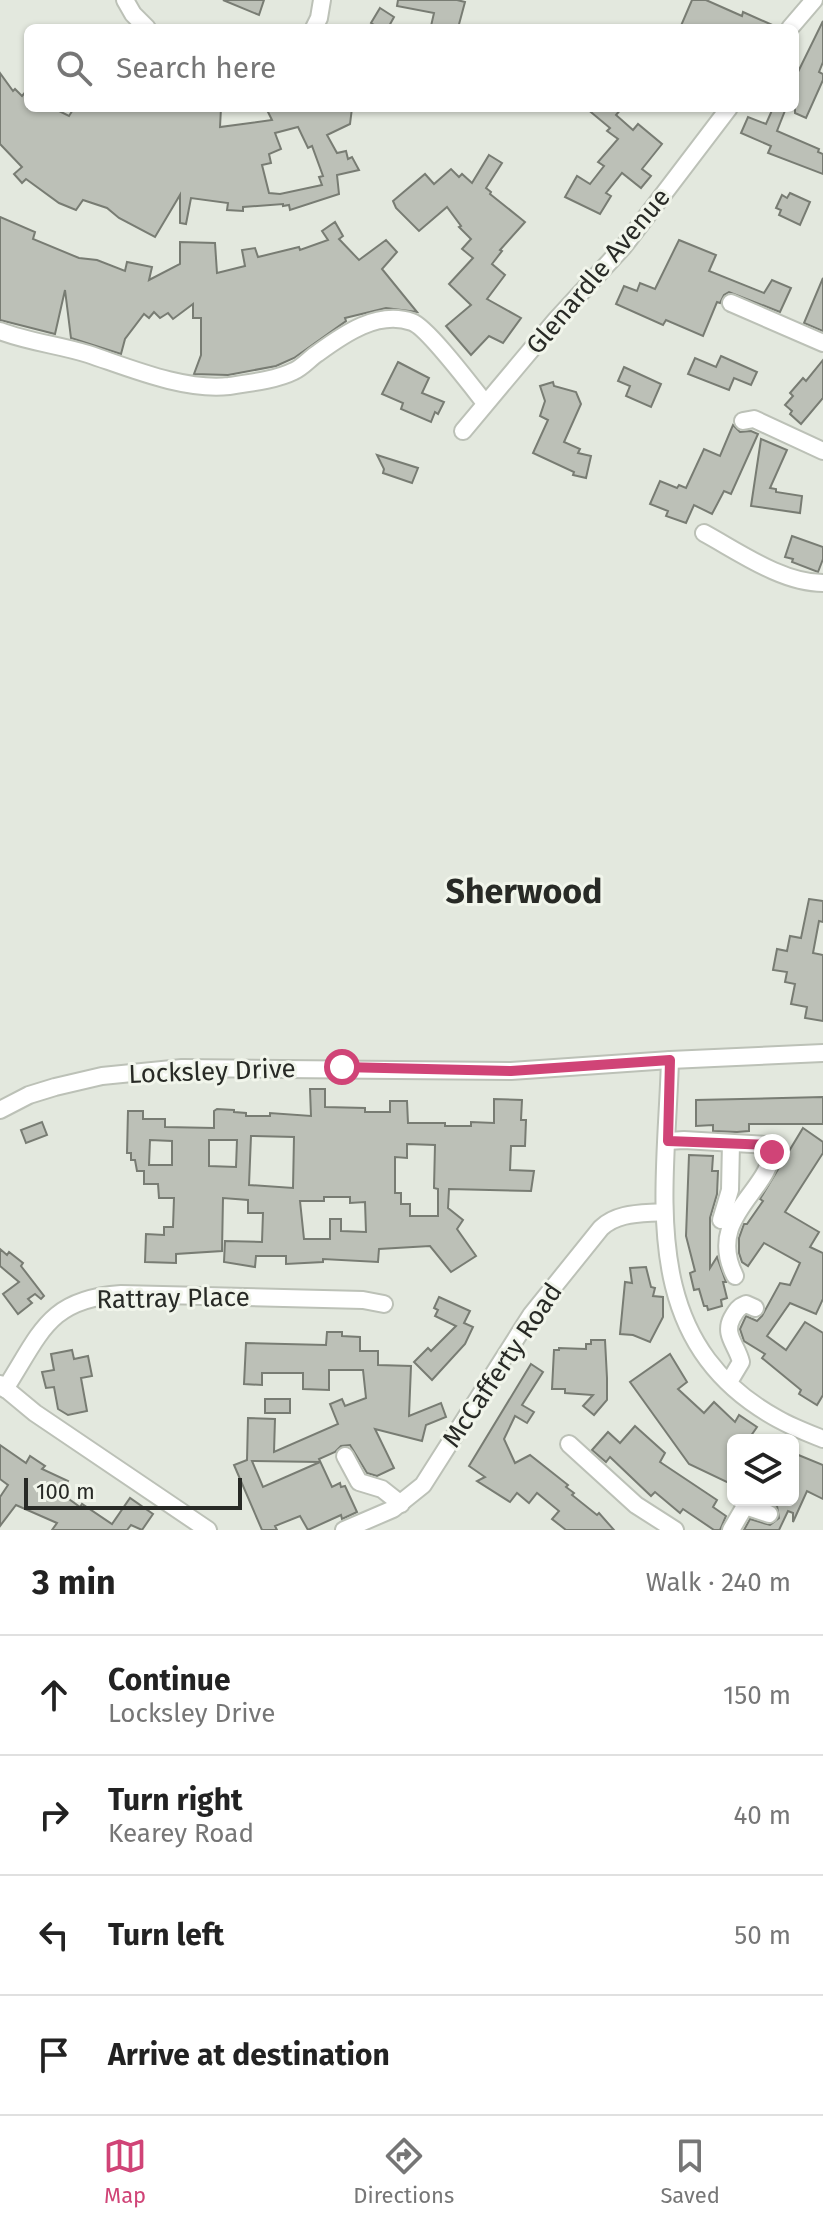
<!DOCTYPE html>
<html lang="en">
<head>
<meta charset="utf-8">
<style>
  :root { --surface:#fff; --page:#f6f6f6; --text:#222; --muted:#767676; --line:#e0e0e0; --accent:#d04477 }
  body { margin:0; font-family:"Fira Sans",sans-serif; background:var(--page); color:var(--text) }
  .controls { position:absolute; right:24px; bottom:24px; display:grid; overflow:hidden; border-radius:12px; box-shadow:0 2px 6px #0004 }
  .controls button { width:72px; height:72px; display:grid; place-items:center; padding:0; border:0; border-bottom:2px solid var(--line); background:var(--surface); color:var(--text); font:40px sans-serif }
  .scale { position:absolute; left:24px; bottom:20px; width:218px; box-sizing:border-box; padding-left:8px; border:4px solid #282a26; border-top:0; font-size:22px; line-height:28px; white-space:nowrap; color:#282a26; -webkit-text-stroke:6px #f1f5eb; paint-order:stroke }
  .stop { position:absolute; width:24px; height:24px; margin:-18px; border:6px solid #d04477; border-radius:50%; background:#fff }
  .stop.end { background:#d04477; border-color:#fff; box-shadow:0 2px 8px #0008 }
  .list { margin:0; padding:0; list-style:none }
  h2 { display:flex; justify-content:space-between; align-items:center; height:104px; margin:0; padding:0 32px; font-size:34px }
  h2 small { font-size:26px; font-weight:400; color:var(--muted) }
  .list li { display:grid; grid-template-columns:52px 1fr auto; gap:24px; align-items:center; box-sizing:border-box; height:120px; padding:0 32px; border-top:2px solid var(--line) }
  .list b { display:block; font-size:30px; white-space:nowrap }
  .list p { margin:0; font-size:26px; white-space:nowrap; color:var(--muted) }
  .list em { font-size:26px; font-style:normal; color:var(--muted) }
  .icon { flex:none; width:44px; height:44px; fill:none; stroke:currentColor; stroke-width:2; stroke-linecap:round; stroke-linejoin:round }
  .map { position:relative; flex:none; width:823px; height:1530px; overflow:hidden }
  .search { position:absolute; background:var(--surface); box-shadow:0 2px 6px #0004; left:24px; right:24px; top:24px; height:88px; display:flex; align-items:center; gap:20px; box-sizing:border-box; padding:0 28px; border-radius:12px; color:var(--muted); font-size:30px }
  .sheet { height:584px; background:var(--surface) }
  nav { display:flex; justify-content:space-around; align-items:center; box-sizing:border-box; height:112px; border-top:2px solid var(--line); background:var(--surface); font-size:22px; color:var(--muted) }
  nav a { display:grid; justify-items:center; gap:4px }
  nav .on { color:var(--accent) }
  .map>svg:first-child { display:block }
  .building { fill:#bcc0b7; stroke:#787c73; stroke-width:2; fill-rule:evenodd }
  .lines { fill:none; stroke-linecap:round; stroke-linejoin:round }
  .minor-casing { stroke:#bcc1b7; stroke-width:20 }
  .minor { stroke:#fff; stroke-width:16 }
  .route { stroke:#d04477; stroke-width:10 }
  .labels { text-anchor:middle; stroke-width:6; stroke-linejoin:round; paint-order:stroke }
  .street-label { font-size:26px; fill:#282a26; stroke:#f1f5eb }
  .district-label { font-size:34px; font-weight:bold; fill:#282a26; stroke:#f1f5eb }
</style>
</head>
<body>
<div class="map">
<svg width="823" height="1530" viewBox="0 0 823 1530">
  <rect width="100%" height="100%" fill="#e3e8de"/>
  <g class="building">
    <path d="M223,0H264L259,15Z"/>
    <path d="M398,0H457L465,2L458,28H437L431,26L434,13L397,6Z"/>
    <path d="M692,0H706L742,16L743,12L779,28H680Z"/>
    <path d="M380,8L394,17L388,28H379L371,23Z"/>
    <path d="M823,21V62L819,72L823,74V80L806,118L795,113V78Z"/>
    <path d="M0,73L13,91L15,89L22,96L28,89V108H53L69,116L74,108H221L220,127L272,120L266,108H352L350,124L327,135L337,153L346,151L348,159L352,157L359,170L337,175L339,194L290,210L289,205L283,206V204L243,207V211L227,210L228,203L191,198L186,224L180,223V195L155,237L119,218L107,208L83,200L76,210L59,203L26,179L22,183L14,174L22,167L0,144ZM298,127L308,148L312,146L323,176L319,177L322,185L280,194L269,193L262,165L271,163L269,154L281,149L275,133Z"/>
    <path d="M586,108H622L616,115L633,130L638,124L662,144L642,169L651,176L641,188L622,173L606,193L611,196L600,214L565,197L577,176L590,184L604,166L598,162L618,139L607,131L610,128Z"/>
    <path d="M773,108H786L777,131L819,149L818,152L823,154V174L768,153L771,146L741,133L748,117L766,124Z"/>
    <path d="M489,155L502,163L486,188L491,192L490,194L525,222L500,250L502,251L492,264L505,275L487,299L521,318L503,343L489,336L471,355L446,326L471,305L449,284L473,258L462,249L471,239L459,227L461,226L447,207L419,231L396,208L393,201L425,174L434,184L451,169L459,177L462,174L472,183Z"/>
    <path d="M790,193L810,202L800,225L779,215L781,210L776,208L782,195L787,198Z"/>
    <path d="M0,217L35,232L33,239L79,258L97,260L125,271L127,262L152,267L149,280L180,264V242L215,243L217,273L245,266L242,250L255,248L258,257L299,247L300,250L328,240L322,231L335,222L343,236L339,239L359,260L386,240L397,252L382,269L417,312L386,308L345,318L346,321L294,358L276,366L228,375L194,374L201,355V318H193V304L173,319L168,313L160,318L154,312L149,318L144,314L125,339L121,354L71,338L65,290L55,334L0,320Z"/>
    <path d="M679,240L716,255L709,271L764,293L772,280L791,288L780,312L729,292L724,295L720,303L717,302L703,336L666,320L663,325L616,304L624,286L637,291L640,283L655,289Z"/>
    <path d="M823,278V331L804,323Z"/>
    <path d="M721,356L757,372L751,385L734,378L729,390L688,374L695,358L716,367Z"/>
    <path d="M823,360V398L801,424L790,414L792,411L785,405L793,396L790,393L803,378L806,381Z"/>
    <path d="M398,362L429,378L422,393L444,402L438,414L435,412L431,422L401,409L403,403L382,394Z"/>
    <path d="M624,367L661,384L651,407L626,396L630,386L618,381Z"/>
    <path d="M553,382L554,386L576,392L581,404L564,442L580,449L578,453L591,456L586,478L573,475L574,472L533,453L548,420L540,416L545,401L540,386Z"/>
    <path d="M733,425L740,432L751,431L758,434L731,494L724,491L712,514L694,505L686,523L666,516L668,511L650,504L660,481L677,488L679,485L686,488L704,449L720,456Z"/>
    <path d="M761,439L787,450L770,488L776,489V492L802,496L800,513L751,506Z"/>
    <path d="M377,455L418,468L412,483L383,473L384,469Z"/>
    <path d="M792,536L823,547V559L818,572L792,562L793,559L785,557Z"/>
    <path d="M809,899L823,901V922L819,921L813,953L823,955V1021L805,1018L807,1007L791,1004L795,984L785,982L787,972L773,970L777,949L787,951L790,936L801,938Z"/>
    <path d="M310,1089H325V1107L365,1108V1112H390V1101H407L408,1123H445V1126H471V1122L494,1123V1099L522,1100L521,1120H526L525,1146H511L510,1170L534,1171L531,1191L449,1189L448,1208L463,1220L457,1229L476,1256L451,1272L430,1246L379,1249L378,1262L323,1259V1262L286,1264V1256H256L255,1267L224,1262L225,1241L262,1242L263,1213H248V1200L223,1198L222,1251L176,1254V1263L145,1262L146,1234L164,1235V1227H173L174,1198H159L158,1184H144V1171H137L135,1160H131V1153H127L128,1111H143V1119H165V1127L214,1128V1111L217,1109L234,1110V1112L246,1113V1116H270V1113L311,1116ZM251,1136L294,1137L293,1188L249,1185ZM150,1140L172,1141V1165H149ZM209,1140H237L236,1167L209,1166ZM407,1144L435,1145L434,1188L438,1189V1216H410V1204H401V1193H395V1157L407,1158ZM324,1197H350V1203L365,1202L366,1232L341,1231V1219H330V1239H304L300,1201H324Z"/>
    <path d="M823,1097V1124H749V1131L737,1132L713,1131V1125L696,1126V1100Z"/>
    <path d="M42,1122L47,1135L26,1143L21,1130Z"/>
    <path d="M803,1128L823,1142V1153L785,1212L819,1232L810,1247L823,1253V1299L816,1314L790,1303L767,1336L786,1350L805,1322L823,1333V1395L817,1405L799,1394L801,1390L762,1358L765,1354L744,1341L740,1329L746,1316L757,1321L762,1316L780,1283L790,1285L800,1263L764,1243L748,1266L742,1262L739,1253V1238L744,1224H747L763,1201L760,1199Z"/>
    <path d="M689,1155L713,1156L712,1171H718L717,1194L710,1218V1268L717,1257L726,1282H723L727,1298L721,1300L722,1306L708,1310L707,1306H704L699,1289L694,1290L690,1273L695,1271L686,1236Z"/>
    <path d="M0,1249L7,1255L9,1252L23,1263L21,1266L44,1296L41,1299L35,1294L28,1299L32,1303L18,1314L3,1294L19,1282L0,1266Z"/>
    <path d="M646,1267L651,1287L655,1288L653,1296L663,1297V1317L650,1342L633,1335L620,1334L625,1282L632,1283L630,1268Z"/>
    <path d="M439,1297L470,1311L464,1323L473,1327L465,1344L432,1380L414,1362L428,1348L431,1351L456,1326L435,1316L438,1310L434,1308Z"/>
    <path d="M327,1332H342V1336L360,1337V1351H378V1365L411,1366L409,1416L441,1403L446,1417L426,1425L422,1441L375,1429L394,1468L377,1476L367,1473L350,1445L341,1446L335,1452L319,1459L332,1487L340,1483L341,1487L345,1486L357,1512L342,1519L341,1515L308,1530L300,1516L275,1526L277,1530H262L234,1465L247,1460L248,1418L275,1419L274,1452L338,1424L330,1404L342,1399L345,1406L366,1398L363,1370H329V1390L303,1389V1373H262V1385L244,1384L246,1343L326,1345ZM252,1461H253L320,1462L263,1487Z"/>
    <path d="M591,1340H605L607,1378V1400L594,1415L583,1406L593,1395L565,1393V1389H552L554,1350H559V1348L586,1349V1344H591Z"/>
    <path d="M72,1350L74,1359L88,1356L92,1376L81,1378L87,1411L68,1415L58,1409L54,1387L46,1388L42,1372L54,1370L51,1354Z"/>
    <path d="M670,1354L687,1382L678,1389L704,1413L714,1402L735,1422L739,1415L757,1427L748,1440H733V1485L689,1464L630,1382Z"/>
    <path d="M531,1364L543,1372L522,1405L534,1412L527,1423L515,1416L504,1439L515,1463L530,1455L568,1485L566,1487L574,1493L572,1495L597,1515L599,1513L614,1530H566L552,1519L559,1511L537,1493L529,1503L517,1493L510,1502L477,1481L485,1477L469,1466Z"/>
    <rect x="265" y="1399" width="25" height="14"/>
    <path d="M635,1426L665,1453L660,1462L717,1500L713,1507L726,1516L720,1530H714L683,1509L680,1513L655,1492L651,1496L610,1457L606,1462L592,1450L608,1432L620,1443Z"/>
    <path d="M0,1445L26,1463L30,1456L45,1466L42,1469L68,1481L62,1494L80,1507L82,1504L112,1524L130,1498L153,1514L142,1530L131,1525L127,1530H52L57,1523L16,1505L0,1526V1497L8,1485L0,1479Z"/>
    <path d="M796,1454L823,1465V1499L807,1491L793,1522V1513L788,1511L779,1530H744L750,1519L770,1525L779,1518L777,1506L762,1500H793V1461Z"/>
  </g>
  <g class="lines">
    <g class="minor-casing">
      <g id="minor">
        <path d="M125,0L133,14L147,28"/>
        <path d="M314,28L319,18L322,0"/>
        <path d="M790,28L814,0"/>
        <path d="M731,303L823,343"/>
        <path d="M0,331C29,342 59,345 88,354C130,368 184,391 229,386C249,383 276,380 294,371C303,367 310,358 318,353C344,334 378,310 412,322C427,327 473,388 485,403"/>
        <path d="M743,421L754,419L823,451"/>
        <path d="M463,431L556,320L624,246L729,108"/>
        <path d="M704,533C739,552 782,583 823,583"/>
        <path d="M670,1060C666,1195 635,1341 778,1419C792,1427 808,1433 823,1439"/>
        <path d="M0,1110L29,1095L55,1087L102,1076L182,1068L511,1071L670,1060L823,1053"/>
        <path d="M668,1141L684,1140L768,1145L771,1148C775,1189 704,1215 735,1276"/>
        <path d="M721,1220L730,1190L731,1143"/>
        <path d="M729,1382L741,1362C737,1345 723,1335 732,1318C736,1311 738,1307 746,1304L755,1308"/>
        <path d="M0,1384L35,1413L208,1530"/>
        <path d="M5,1389C41,1333 48,1299 121,1294L363,1300L384,1304"/>
        <path d="M569,1444L636,1505L675,1530"/>
        <path d="M345,1456L359,1482L382,1489L401,1504"/>
        <path d="M344,1530L393,1509L423,1485L531,1315L601,1228C618,1212 641,1214 663,1212"/>
        <path d="M731,1530L745,1506L769,1514"/>
      </g>
    </g>
    <use href="#minor" class="minor"/>
  </g>
  <g class="lines">
    <path class="route" d="M342,1067L511,1071L670,1060L668,1141L768,1145L772,1152"/>
  </g>
  <g class="labels">
    <g class="street-label">
      <text transform="translate(598 271) rotate(-50)" y="9">Glenardle Avenue</text>
      <text transform="translate(212 1071) rotate(-2)" y="9">Locksley Drive</text>
      <text transform="translate(173 1298) rotate(-1)" y="9">Rattray Place</text>
      <text transform="translate(502 1365) rotate(-56)" y="9">McCafferty Road</text>
    </g>
    <g class="district-label">
      <text x="524" y="903">Sherwood</text>
    </g>
  </g>
</svg>
<div class="controls">
<button><svg class="icon" aria-label="layers" viewBox="0 0 24 24"><path d="M12 4l9 5-9 5-9-5zM3 14l9 5 9-5"/></svg></button>
</div>
<div class="scale">100 m</div>
<div class="stop" style="left:342px;top:1067px"></div>
<div class="stop end" style="left:772px;top:1152px"></div>
<div class="search"><svg class="icon" aria-label="search" viewBox="0 0 24 24"><circle cx="10" cy="10" r="6"/><path d="M15 15l6 6"/></svg>Search here</div>
</div>
<section class="sheet">
<h2>3 min<small>Walk · 240 m</small></h2>
<ul class="list">
<li><svg class="icon" aria-label="ahead" viewBox="0 0 24 24"><path d="M12 20V5M6 11l6-6 6 6"/></svg><div><b>Continue</b><p>Locksley Drive</p></div><em>150 m</em></li>
<li><svg class="icon" aria-label="right" viewBox="0 0 24 24"><path d="M7 20v-9h11M14 6l5 5-5 5"/></svg><div><b>Turn right</b><p>Kearey Road</p></div><em>40 m</em></li>
<li><svg class="icon" aria-label="left" viewBox="0 0 24 24"><path d="M17 20v-9H6M10 6l-5 5 5 5"/></svg><div><b>Turn left</b></div><em>50 m</em></li>
<li><svg class="icon" aria-label="arrive" viewBox="0 0 24 24"><path d="M6 21V4h12l-3 4 3 4H6"/></svg><div><b>Arrive at destination</b></div></li>
</ul>
</section>
<nav>
<a class="on"><svg class="icon" aria-label="map" viewBox="0 0 24 24"><path d="M3 6l6-2 6 2 6-2v14l-6 2-6-2-6 2zM9 4v14M15 6v14"/></svg>Map</a>
<a><svg class="icon" aria-label="directions" viewBox="0 0 24 24"><path d="M12 3l9 9-9 9-9-9zM9 14v-3h6M13 9l2 2-2 2"/></svg>Directions</a>
<a><svg class="icon" aria-label="saved" viewBox="0 0 24 24"><path d="M7 4h10v16l-5-4-5 4z"/></svg>Saved</a>
</nav>
</body>
</html>
